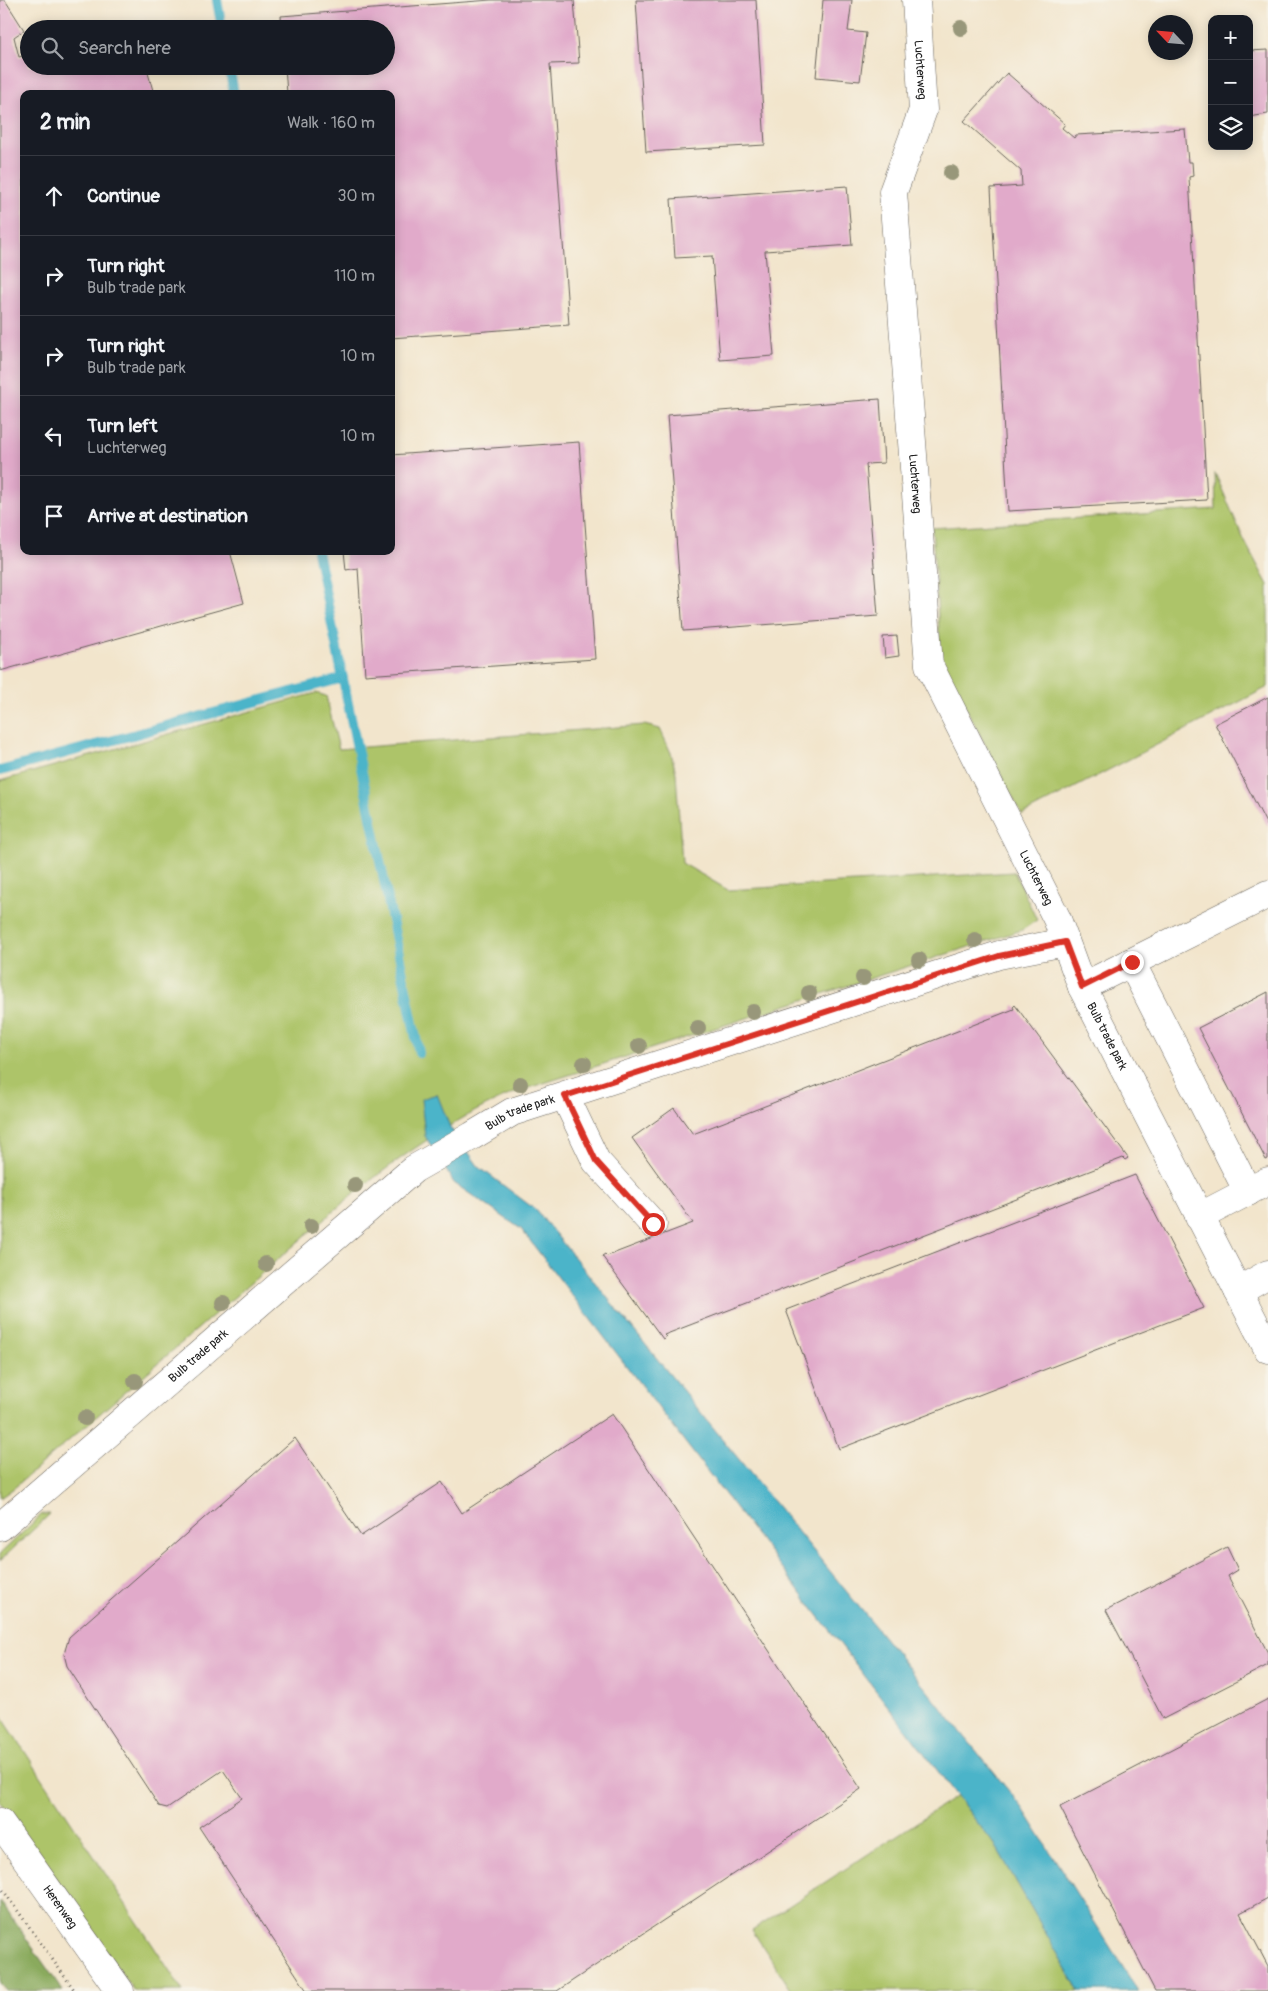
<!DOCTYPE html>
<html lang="en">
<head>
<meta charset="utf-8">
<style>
  :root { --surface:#171b24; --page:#20242c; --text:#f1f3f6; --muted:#9ea1a6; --line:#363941 }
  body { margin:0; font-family:Pangolin,sans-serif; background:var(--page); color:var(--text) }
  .controls { position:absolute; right:15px; top:15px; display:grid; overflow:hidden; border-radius:10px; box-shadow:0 2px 12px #0003 }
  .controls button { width:45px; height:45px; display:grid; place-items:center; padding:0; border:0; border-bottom:1px solid var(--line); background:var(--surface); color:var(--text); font:25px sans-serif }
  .compass { position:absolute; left:1148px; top:15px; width:45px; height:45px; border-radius:50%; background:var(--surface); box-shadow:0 2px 12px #0003; rotate:296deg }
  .stop { position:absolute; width:15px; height:15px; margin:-11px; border:4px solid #d93025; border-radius:50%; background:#fff }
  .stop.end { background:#d93025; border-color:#fff; box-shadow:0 1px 5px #0008 }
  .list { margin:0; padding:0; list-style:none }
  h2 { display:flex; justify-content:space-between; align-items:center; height:65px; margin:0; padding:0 20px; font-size:21px }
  h2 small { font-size:16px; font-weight:400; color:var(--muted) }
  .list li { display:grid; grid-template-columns:32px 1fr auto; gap:15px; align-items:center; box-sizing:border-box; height:80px; padding:0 20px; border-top:1px solid var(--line) }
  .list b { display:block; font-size:19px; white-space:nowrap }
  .list p { margin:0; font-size:16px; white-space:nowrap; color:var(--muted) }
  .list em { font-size:16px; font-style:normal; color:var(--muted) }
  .icon { flex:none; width:28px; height:28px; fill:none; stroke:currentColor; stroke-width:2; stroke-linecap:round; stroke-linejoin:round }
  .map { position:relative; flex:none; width:1268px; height:1991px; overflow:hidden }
  .search { position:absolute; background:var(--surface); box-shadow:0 2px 12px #0003; left:20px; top:20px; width:375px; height:55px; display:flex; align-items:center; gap:12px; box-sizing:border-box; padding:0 18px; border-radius:28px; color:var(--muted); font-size:19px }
  .panel { position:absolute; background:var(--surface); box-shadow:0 2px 12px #0003; left:20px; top:90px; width:375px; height:465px; border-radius:10px }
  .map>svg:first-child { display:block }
  .green { fill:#adc469; stroke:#647042 }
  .forest { fill:#8aaa5d; stroke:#53633c }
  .water { fill:#4bb4c9; stroke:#346872 }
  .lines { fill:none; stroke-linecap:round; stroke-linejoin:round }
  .stream { stroke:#4bb4c9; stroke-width:10 }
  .building { fill:#e1aaca }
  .minor-casing { stroke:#67625a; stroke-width:29 }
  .path { stroke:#67625a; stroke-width:3; stroke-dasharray:1 4; stroke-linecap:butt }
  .minor { stroke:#fff; stroke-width:28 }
  .tree { fill:#98977a }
  .route { stroke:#d93025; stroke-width:6 }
  .labels { text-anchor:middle; stroke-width:4; stroke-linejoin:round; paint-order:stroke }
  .street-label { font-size:12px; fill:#1c1c1c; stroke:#f7f3e8 }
</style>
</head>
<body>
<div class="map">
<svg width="1268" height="1991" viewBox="0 0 1268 1991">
  <rect width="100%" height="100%" fill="#f7f3e8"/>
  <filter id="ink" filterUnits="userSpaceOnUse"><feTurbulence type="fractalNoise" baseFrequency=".02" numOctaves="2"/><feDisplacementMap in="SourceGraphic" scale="10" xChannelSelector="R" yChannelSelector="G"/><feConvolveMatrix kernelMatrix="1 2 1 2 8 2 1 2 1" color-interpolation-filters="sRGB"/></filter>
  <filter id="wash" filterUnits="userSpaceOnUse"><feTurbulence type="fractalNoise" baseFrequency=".0096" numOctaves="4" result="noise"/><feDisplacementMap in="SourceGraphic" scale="20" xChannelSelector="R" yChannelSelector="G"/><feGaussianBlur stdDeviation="1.12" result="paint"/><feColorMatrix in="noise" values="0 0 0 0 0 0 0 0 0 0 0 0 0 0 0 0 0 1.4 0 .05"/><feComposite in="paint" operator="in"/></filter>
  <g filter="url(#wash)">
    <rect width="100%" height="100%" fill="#f2e5cc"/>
    <g class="green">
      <path d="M1215,473L1244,540L1268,585V687L1022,815L941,660L932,528L1216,509Z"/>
      <path d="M316,693L326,696L339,749L644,725L660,729L671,753L676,773L682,863L728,890L1014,872L1037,920L1022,930L519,1091C460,1114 408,1152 358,1190L14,1488L0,1498V781Z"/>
      <path d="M42,1514H50L0,1561V1554Z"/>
      <path d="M0,1714L183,1991H134L0,1802Z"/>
      <path d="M957,1796L997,1848L1079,1991H792L752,1930Z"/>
    </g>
    <path class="forest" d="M0,1901L63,1991H6L0,1984Z"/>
    <path class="water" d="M437,1094L450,1127L479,1167L536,1210L1022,1807L1138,1991H1079L997,1848L521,1229L454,1183L425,1136L421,1099Z"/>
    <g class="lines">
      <g class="stream">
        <path d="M217,0L222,29"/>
        <path d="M229,66L234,94"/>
        <path d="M317,551L419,1053"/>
        <path d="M0,771L343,678"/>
      </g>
    </g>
    <g id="blocks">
      <g class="building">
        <path d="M0,0H5L24,30L14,37L19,57L29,54V66H146L154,94H24V551H230L244,603L0,671Z"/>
        <path d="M491,0H574L579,63L550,64L569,325L391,338V94H287L285,66H386V29H282L281,16Z"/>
        <path d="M636,0H756L765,145L646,152Z"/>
        <path d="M823,0H852L848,31L866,33L860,81L816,77Z"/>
        <path d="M1268,50V114L1249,117V51Z"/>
        <path d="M1007,73L1065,124L1062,128L1074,138L1076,135L1185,129L1188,162H1192L1193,176L1189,177L1207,500L1008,511L991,188L1022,186L1021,171L964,121Z"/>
        <path d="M847,186L852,245L765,251L774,356L720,360L712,256L675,258L671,199Z"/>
        <path d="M880,399L884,463L866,464L878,616L683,631L667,415Z"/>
        <path d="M579,442L595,659L365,675L358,568L346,570L344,551H391V455Z"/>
        <path d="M897,636L899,656L885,658L883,637Z"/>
        <path d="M1268,697V827L1215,724Z"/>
        <path d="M1268,992V1159L1266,1160L1198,1028Z"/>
        <path d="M1015,1005L1128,1158L1125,1160L1123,1158L664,1335L666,1337L663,1339L602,1256L605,1254L607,1256L693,1223L632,1138L674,1108L693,1134L1014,1009L1013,1007Z"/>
        <path d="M1135,1175L1204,1308L839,1449L786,1310Z"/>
        <path d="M612,1414L861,1789L557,1991H307L199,1827L242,1798L223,1770L167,1808L159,1806L67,1666L64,1654L69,1637L295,1438L361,1536L442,1482L462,1513Z"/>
        <path d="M1227,1547L1238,1570L1228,1576L1268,1653V1665L1163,1719L1106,1610Z"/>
        <path d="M1268,1699V1898L1240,1913L1268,1966V1991H1155L1060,1807Z"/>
      </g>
    </g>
  </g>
  <g filter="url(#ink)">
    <use href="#blocks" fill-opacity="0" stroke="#67625a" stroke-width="1"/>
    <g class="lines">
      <g class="minor-casing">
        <g id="minor">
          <path id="s1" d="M916,0L923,110L893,192L929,665L1057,919L1082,987L1268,1349"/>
          <path d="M1131,962L1248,1192"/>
          <path d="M1082,987L1268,894"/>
          <path d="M565,1096L596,1161L653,1224"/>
          <path d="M1199,1217L1268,1181"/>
          <path d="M1238,1291L1268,1274"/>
          <path id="s2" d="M0,1527L414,1169L472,1136L512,1112L999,955L1065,942"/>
          <path id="s3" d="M0,1822L120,1991"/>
        </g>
      </g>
      <path class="path" d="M0,1886L75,1991"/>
      <use href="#minor" class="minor"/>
    </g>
    <g class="tree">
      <circle cx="961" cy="28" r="8"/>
      <circle cx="951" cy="173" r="8"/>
      <circle cx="975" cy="940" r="8"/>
      <circle cx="919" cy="960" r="8"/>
      <circle cx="863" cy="978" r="8"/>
      <circle cx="809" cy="993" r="8"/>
      <circle cx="753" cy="1012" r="8"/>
      <circle cx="698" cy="1028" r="8"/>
      <circle cx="639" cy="1046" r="8"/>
      <circle cx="584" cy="1064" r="8"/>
      <circle cx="520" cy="1084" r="8"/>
      <circle cx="355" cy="1185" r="8"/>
      <circle cx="311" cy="1226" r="8"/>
      <circle cx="266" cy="1264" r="8"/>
      <circle cx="223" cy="1303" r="8"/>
      <circle cx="135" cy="1381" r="8"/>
      <circle cx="85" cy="1418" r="8"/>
    </g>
  </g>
  <g class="lines" filter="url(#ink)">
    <path class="route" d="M653,1224L596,1161L565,1096L999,956L1065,942L1082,987L1132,962"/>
  </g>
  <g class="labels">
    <g class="street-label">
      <text dy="4" stroke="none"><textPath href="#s1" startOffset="70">Luchterweg</textPath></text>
      <text dy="4" stroke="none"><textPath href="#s1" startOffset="490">Luchterweg</textPath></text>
      <text dy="4" stroke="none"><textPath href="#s1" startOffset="910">Luchterweg</textPath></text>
      <text dy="4" stroke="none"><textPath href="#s1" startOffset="1084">Bulb trade park</textPath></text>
      <text dy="4" stroke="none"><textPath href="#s2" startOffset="668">Bulb trade park</textPath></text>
      <text dy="4" stroke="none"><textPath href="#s2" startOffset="262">Bulb trade park</textPath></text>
      <text dy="4" stroke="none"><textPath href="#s3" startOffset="104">Herenweg</textPath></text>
    </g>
  </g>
</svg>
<div class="controls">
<button>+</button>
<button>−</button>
<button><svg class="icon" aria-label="layers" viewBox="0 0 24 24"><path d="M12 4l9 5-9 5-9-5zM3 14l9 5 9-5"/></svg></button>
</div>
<svg class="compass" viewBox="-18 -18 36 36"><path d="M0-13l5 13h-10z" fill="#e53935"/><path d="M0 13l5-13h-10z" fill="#9ea1a6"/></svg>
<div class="stop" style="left:653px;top:1224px"></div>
<div class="stop end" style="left:1132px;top:962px"></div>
<div class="search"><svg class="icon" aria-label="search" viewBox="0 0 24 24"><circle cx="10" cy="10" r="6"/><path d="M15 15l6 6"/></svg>Search here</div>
<section class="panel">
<h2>2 min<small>Walk · 160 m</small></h2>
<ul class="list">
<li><svg class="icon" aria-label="ahead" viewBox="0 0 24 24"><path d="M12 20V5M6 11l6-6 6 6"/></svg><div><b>Continue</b></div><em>30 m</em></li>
<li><svg class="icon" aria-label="right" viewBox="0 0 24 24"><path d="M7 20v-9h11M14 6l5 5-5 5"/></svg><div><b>Turn right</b><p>Bulb trade park</p></div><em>110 m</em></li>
<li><svg class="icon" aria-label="right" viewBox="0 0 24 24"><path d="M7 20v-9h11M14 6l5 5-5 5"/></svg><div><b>Turn right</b><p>Bulb trade park</p></div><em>10 m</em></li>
<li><svg class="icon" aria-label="left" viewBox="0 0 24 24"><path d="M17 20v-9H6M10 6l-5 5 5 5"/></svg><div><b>Turn left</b><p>Luchterweg</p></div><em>10 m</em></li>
<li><svg class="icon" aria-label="arrive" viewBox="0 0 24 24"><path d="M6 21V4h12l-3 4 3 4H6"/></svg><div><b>Arrive at destination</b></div></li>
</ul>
</section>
</div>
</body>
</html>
